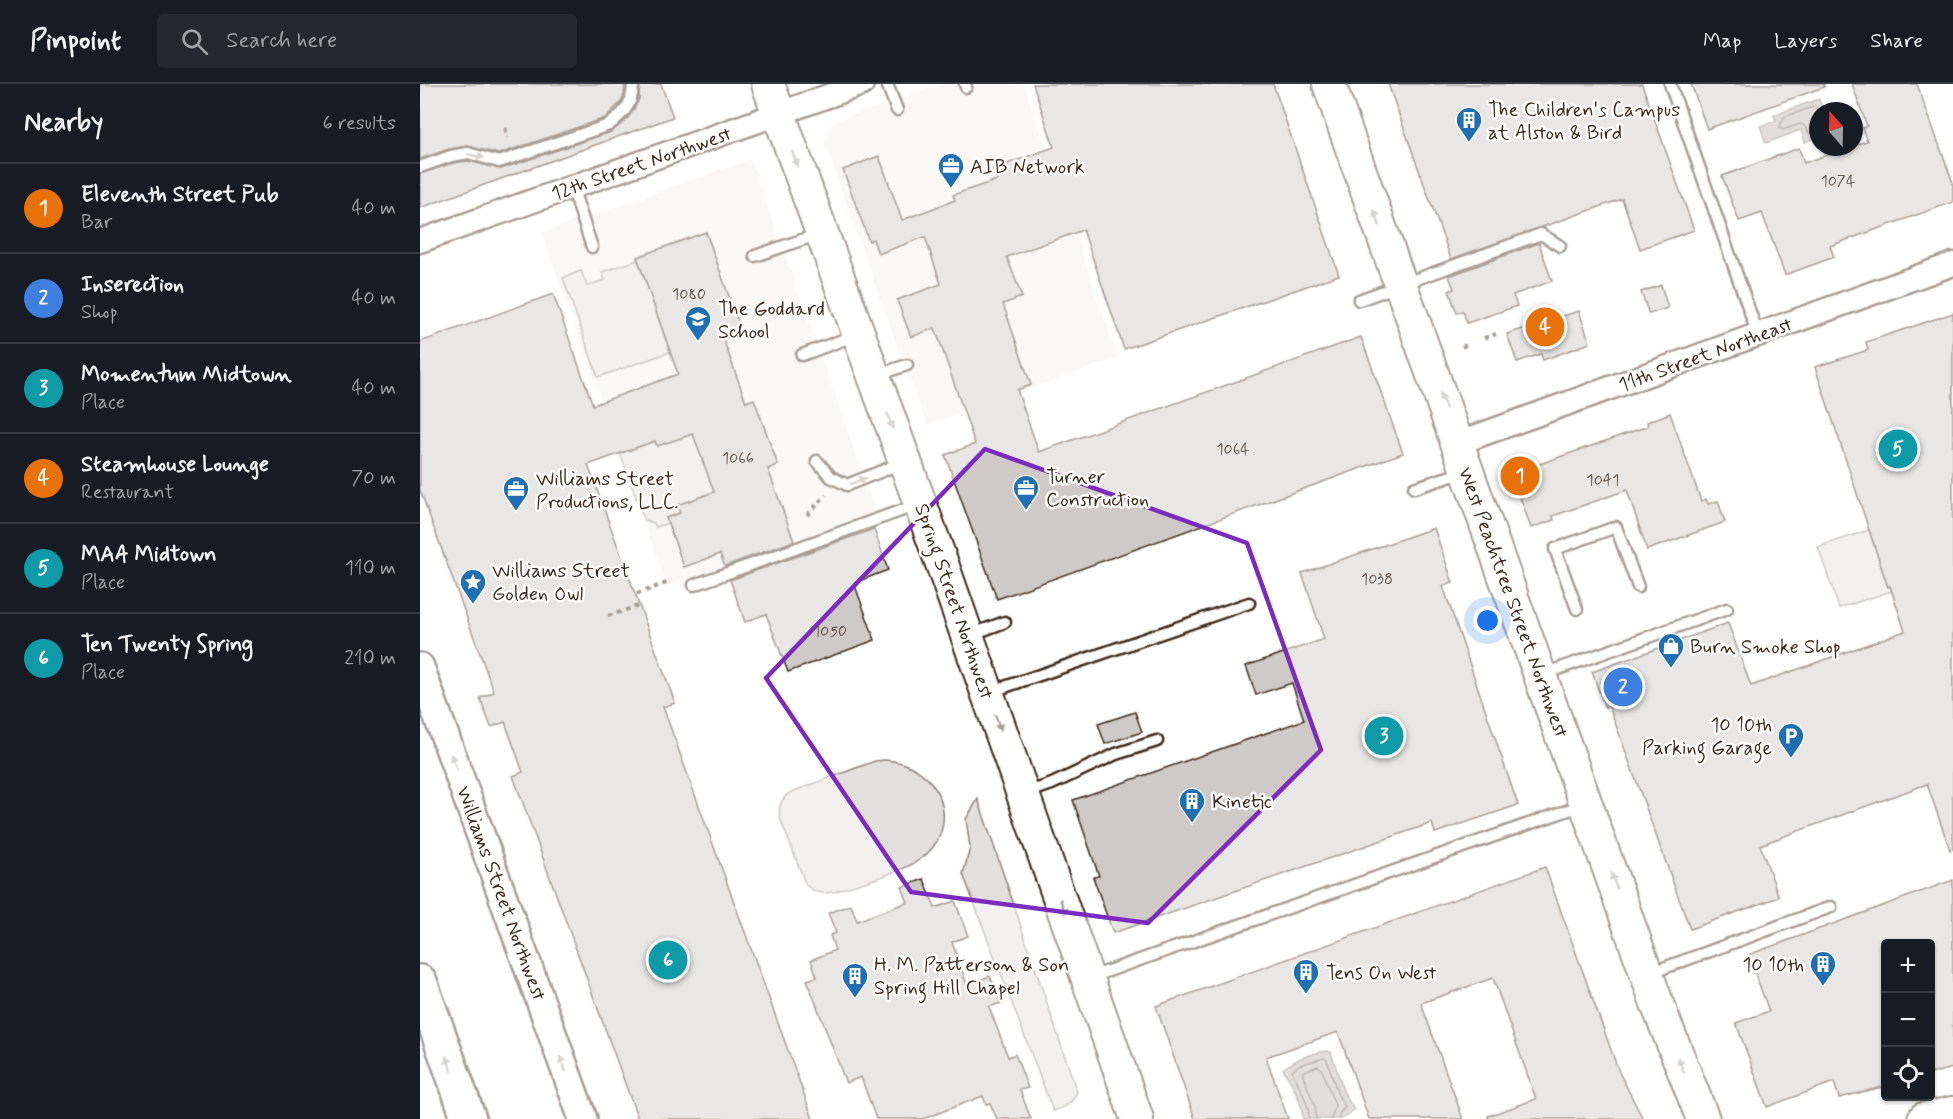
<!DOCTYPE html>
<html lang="en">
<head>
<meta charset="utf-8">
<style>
  :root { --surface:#171b24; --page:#242831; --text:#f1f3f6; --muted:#9ea1a6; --line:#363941; --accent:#1f6fb2 }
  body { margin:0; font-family:Mynerve,sans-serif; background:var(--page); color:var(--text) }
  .controls { position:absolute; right:18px; bottom:18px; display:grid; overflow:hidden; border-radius:6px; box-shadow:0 2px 4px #0004 }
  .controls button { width:54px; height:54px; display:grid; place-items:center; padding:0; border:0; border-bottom:2px solid var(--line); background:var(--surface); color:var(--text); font:30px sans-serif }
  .compass { position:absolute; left:1389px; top:18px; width:54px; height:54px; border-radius:50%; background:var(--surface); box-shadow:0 2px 4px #0004; rotate:340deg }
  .you { position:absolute; left:1068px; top:537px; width:21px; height:21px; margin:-15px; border:4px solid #fff; border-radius:50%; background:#1a73e8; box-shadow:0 0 0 9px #1a73e833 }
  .badge { display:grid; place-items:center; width:39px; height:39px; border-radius:50%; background:var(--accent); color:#fff; font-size:20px; font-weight:700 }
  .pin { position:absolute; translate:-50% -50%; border:3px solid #fff; box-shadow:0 2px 6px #0006 }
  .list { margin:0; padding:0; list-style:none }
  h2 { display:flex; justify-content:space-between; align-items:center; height:78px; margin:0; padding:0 24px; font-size:26px }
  h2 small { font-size:20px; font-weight:400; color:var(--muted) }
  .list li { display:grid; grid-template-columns:39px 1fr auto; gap:18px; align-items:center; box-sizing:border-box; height:90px; padding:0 24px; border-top:2px solid var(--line) }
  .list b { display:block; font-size:22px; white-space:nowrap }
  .list p { margin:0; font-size:20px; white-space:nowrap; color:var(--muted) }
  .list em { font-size:20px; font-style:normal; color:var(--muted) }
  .icon { flex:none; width:33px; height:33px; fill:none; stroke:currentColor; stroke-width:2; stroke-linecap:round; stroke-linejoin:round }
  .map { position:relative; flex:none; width:1533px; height:1035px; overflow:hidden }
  header { display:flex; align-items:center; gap:36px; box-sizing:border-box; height:84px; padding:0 30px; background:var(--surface); border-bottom:2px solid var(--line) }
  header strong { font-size:28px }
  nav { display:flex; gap:33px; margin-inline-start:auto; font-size:21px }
  .search { width:420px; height:54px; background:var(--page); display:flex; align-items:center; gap:15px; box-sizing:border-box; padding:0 21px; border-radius:6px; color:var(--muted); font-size:22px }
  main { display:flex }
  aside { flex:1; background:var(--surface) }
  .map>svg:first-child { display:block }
  .built { fill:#f1efee }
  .green { fill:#e2e0de; stroke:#8e857e; stroke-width:1.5 }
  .water { fill:#bcb6b3; stroke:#887e77; stroke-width:1.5 }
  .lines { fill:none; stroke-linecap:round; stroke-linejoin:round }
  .shore { stroke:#6f625a; stroke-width:1.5 }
  .building { fill:#cfcac7; stroke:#3b2a1e; stroke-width:1.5 }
  .service-casing { stroke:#3b2a1e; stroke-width:15 }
  .minor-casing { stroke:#3b2a1e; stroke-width:27 }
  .tertiary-casing { stroke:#3b2a1e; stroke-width:32 }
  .secondary-casing { stroke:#3b2a1e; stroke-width:36 }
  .motorway-casing { stroke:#3b2a1e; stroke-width:38 }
  .path { stroke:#3b2a1e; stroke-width:4; stroke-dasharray:4.5 4.5; stroke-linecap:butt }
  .service { stroke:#fff; stroke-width:10 }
  .minor { stroke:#fff; stroke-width:22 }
  .tertiary { stroke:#fff; stroke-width:27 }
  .secondary { stroke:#fff; stroke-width:32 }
  .motorway { stroke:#fff; stroke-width:33 }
  .oneway { fill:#a79f9a }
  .marked { fill:none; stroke:#7b2cbf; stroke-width:4.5; stroke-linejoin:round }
  .labels { text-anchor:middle; stroke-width:5; stroke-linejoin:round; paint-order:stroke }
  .number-label { font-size:16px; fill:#605248 }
  .poi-label { font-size:20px; fill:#3b2a1e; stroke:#fff; text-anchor:start }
  .street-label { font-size:20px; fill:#3b2a1e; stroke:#fff }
</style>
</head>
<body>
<header>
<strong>Pinpoint</strong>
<div class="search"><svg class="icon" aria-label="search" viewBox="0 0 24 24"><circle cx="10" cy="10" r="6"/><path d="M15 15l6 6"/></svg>Search here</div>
<nav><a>Map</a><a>Layers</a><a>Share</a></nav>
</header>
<main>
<aside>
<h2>Nearby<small>6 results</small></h2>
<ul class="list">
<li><span class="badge" style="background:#e8710a">1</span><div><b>Eleventh Street Pub</b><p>Bar</p></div><em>40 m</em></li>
<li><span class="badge" style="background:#3f7fe0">2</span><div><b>Inserection</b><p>Shop</p></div><em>40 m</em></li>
<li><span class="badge" style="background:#0f9aa8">3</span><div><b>Momentum Midtown</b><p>Place</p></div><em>40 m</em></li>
<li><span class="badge" style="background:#e8710a">4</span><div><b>Steamhouse Lounge</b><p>Restaurant</p></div><em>70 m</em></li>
<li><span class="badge" style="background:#0f9aa8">5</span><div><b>MAA Midtown</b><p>Place</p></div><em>110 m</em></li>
<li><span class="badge" style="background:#0f9aa8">6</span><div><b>Ten Twenty Spring</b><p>Place</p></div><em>210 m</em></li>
</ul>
</aside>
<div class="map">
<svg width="1533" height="1035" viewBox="0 0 1533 1035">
  <rect width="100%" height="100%" fill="#fff"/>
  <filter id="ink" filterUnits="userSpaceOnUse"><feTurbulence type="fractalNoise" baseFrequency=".0167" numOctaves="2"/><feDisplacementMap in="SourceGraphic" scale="12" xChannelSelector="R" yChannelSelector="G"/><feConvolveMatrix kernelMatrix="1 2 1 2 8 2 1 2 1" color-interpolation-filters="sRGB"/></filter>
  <g filter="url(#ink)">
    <g class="built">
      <path d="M523,0H604L698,274L507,341L461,218L406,62L410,41L418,36Z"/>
      <path d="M331,75L456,428L247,502L122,149Z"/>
    </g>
    <g class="green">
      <path d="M218,176L250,268L178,293L143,194L161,187L167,202L185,196L182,188Z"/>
      <path d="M277,340L284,361L278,363L284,381L304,412L246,434L248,439L236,443L234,439L224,436L199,366L235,357L237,362Z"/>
      <path d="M1449,446L1468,503L1470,502L1472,507L1419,524L1398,463Z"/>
      <path d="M464,676C520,678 546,744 499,776C481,789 439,799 417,807C404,810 396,810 386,801L360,734C358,722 361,714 371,708L455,677Z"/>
      <path d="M558,715L657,1008C652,1019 645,1024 633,1027L543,790L550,764L546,735Z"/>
    </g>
    <g class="water">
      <path d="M1399,15L1403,27H1398V53L1385,58L1381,46L1346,59L1340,42L1356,37L1354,31Z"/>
      <path d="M907,967L911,968L924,1009L934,1026L921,1035H883C882,1016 873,1001 863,985C877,974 890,970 907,967Z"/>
    </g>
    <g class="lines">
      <g class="shore">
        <path d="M1398,29L1396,24L1393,23L1364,33L1359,44L1362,46L1381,40L1385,43L1389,49L1398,48"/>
        <path d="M889,1035C889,1017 879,1003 872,987L879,981L904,974L907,976L918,1011L925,1023L919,1030V1035"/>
        <path d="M896,1035L895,1022L882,989L884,987L898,982L901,984L915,1021L911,1035"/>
      </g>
    </g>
    <g class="building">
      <path d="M0,0H205L204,11L200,19L185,34L79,70L47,62L29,65L0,75Z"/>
      <path d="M220,0H241L253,33L0,124V90L33,79L48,77L81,85L191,48L204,38L213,27L219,15Z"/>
      <path d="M613,0H853L919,191L704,265L663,146L587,173L602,213L583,220L611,301L597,306L619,368L941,253L983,369L577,515L525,371L555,360L515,244L491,253L477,216L521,200L505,153L458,170L453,155L449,157L423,86L459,72L482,136L535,116L533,111L577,96L573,85L634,63Z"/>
      <path d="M968,0H1222L1274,146L1220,165L1202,115L1031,175Z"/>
      <path d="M1271,0H1404V3L1287,45Z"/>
      <path d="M1432,0H1497L1533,99V118L1410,162L1414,173L1365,191L1342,129L1319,137L1302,92L1379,64L1384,79L1430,63H1434V61L1447,57L1442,44L1447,42Z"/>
      <path d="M286,148L320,243L301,249L326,318L334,315L358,381L348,385L374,457L305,482L300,470L264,483L246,434L260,429L257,421L294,408L273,350L237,362L235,357L168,381L255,619L243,623L393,1035H218L93,692L103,688L85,638L71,643L60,614L74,608L0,406V258L133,210L173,321L258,290L217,173Z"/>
      <path d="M1119,159L1132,197L1093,211L1097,222L1047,239L1043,227L1037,229L1029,207L1034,205L1029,192Z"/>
      <path d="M1241,201L1248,224L1229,230L1221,208Z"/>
      <path d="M1159,227L1170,259L1123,276L1121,270L1097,278L1087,250Z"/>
      <path d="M1533,229V765L1530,766L1507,700L1340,761L1359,813L1270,845L1189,622L1185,624L1172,588L1308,539L1331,602L1485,547L1470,502L1468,503L1395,283L1448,266L1446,258Z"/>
      <path d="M1250,329L1281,417L1286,415L1288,420L1298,417L1305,438L1227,466L1207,406L1133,432L1134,436L1111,444L1091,388L1114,380V382L1228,342L1227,338Z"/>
      <path d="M1014,444L1033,499L1023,502L1098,721L1015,749L1012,739L693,849L673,793L679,792L653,716L884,636L872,599L836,611L826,582L904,555L882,489Z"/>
      <path d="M454,445L468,486L434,499L455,556L368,588L346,530L325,538L310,496Z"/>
      <path d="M715,628L722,648L685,660L678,640Z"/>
      <path d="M1125,783L1199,988L1223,1035H1069L1068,1032L1116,1015L1073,894L1001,919L1043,1035H949L918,948L846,973L868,1035H775L736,922Z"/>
      <path d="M504,795L515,824L535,817L548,852L532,858L547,901L570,892L581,919L569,923L588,973L595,970L608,1004L600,1006L611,1035H577L570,1019L566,1020L563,1012L503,1035H456L441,993L426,999L387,896L397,893L391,876L415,866L410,851L416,849L408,829L431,821L437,837L488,818L482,803Z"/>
      <path d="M1533,796V984L1510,990V860H1466V1002L1419,1014L1414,998L1347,1023L1316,939L1349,927L1328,871Z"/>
    </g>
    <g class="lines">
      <g class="service-casing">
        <g id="service">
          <path d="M467,0L477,26"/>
          <path d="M545,0L546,3"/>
          <path d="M1250,0L1338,251"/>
          <path d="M0,83L31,72L48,69L79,78L189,41C204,29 213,20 213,0"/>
          <path d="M152,103L172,163"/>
          <path d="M335,172L399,150"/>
          <path d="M939,216L1121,150L1140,162"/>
          <path d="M382,271L436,251"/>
          <path d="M457,291L487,281"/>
          <path d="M397,377L411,393L427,401L482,379"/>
          <path d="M994,404L1044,388"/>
          <path d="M274,501L497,421"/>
          <path d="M1157,525L1135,465L1196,443L1218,503"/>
          <path d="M550,551L585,538"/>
          <path d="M1124,590L1307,525"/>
          <path d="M570,608L829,519"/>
          <path d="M606,709L632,700L696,670L737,657"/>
          <path d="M1230,889L1411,823"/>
          <path d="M671,893L1163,721"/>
        </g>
      </g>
      <g class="minor-casing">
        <g id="minor">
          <path d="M0,157L442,0"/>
          <path d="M1038,359L1533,180"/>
        </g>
      </g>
      <g class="tertiary-casing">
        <path id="tertiary" d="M0,583L163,1035"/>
      </g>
      <g class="secondary-casing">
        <g id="secondary">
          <path d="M348,0L521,477L717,1035"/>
          <path d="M909,0L1238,922L1283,1035"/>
          <path d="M1504,1035L1533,1029"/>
        </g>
      </g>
      <g class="motorway-casing">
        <path id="motorway" d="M0,898L49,1035"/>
      </g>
      <g class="path">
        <path d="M85,44L88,53"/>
        <path d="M1064,254L1076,250"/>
        <path d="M1042,263L1046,261"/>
        <path d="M387,431L406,411"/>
        <path d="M217,510L249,498"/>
        <path d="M188,532L218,522"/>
      </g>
      <use href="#service" class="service"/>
      <use href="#minor" class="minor"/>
      <use href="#tertiary" class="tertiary"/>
      <use href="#secondary" class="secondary"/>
      <use href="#motorway" class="motorway"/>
    </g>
    <defs><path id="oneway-solid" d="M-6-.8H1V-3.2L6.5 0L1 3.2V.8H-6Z" transform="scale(1.5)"/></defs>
    <g class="oneway">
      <use href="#oneway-solid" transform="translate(56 72) rotate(12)"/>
      <use href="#oneway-solid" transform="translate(375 75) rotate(70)"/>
      <use href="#oneway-solid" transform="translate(957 134) rotate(-110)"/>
      <use href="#oneway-solid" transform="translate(1023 317) rotate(-110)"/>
      <use href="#oneway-solid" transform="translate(470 337) rotate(70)"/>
      <use href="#oneway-solid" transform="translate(438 397) rotate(-22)"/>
      <use href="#oneway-solid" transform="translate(578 639) rotate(71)"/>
      <use href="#oneway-solid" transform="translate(34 678) rotate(-110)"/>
      <use href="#oneway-solid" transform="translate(1194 797) rotate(-110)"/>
      <use href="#oneway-solid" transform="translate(643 823) rotate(71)"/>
      <use href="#oneway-solid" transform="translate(29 980) rotate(-109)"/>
      <use href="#oneway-solid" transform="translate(143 980) rotate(-110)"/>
      <use href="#oneway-solid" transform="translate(1261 981) rotate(-111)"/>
    </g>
  </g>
  <path d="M0 0H1533V1035H0ZM565,365L827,459L901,666L728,839L491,808L346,594Z" fill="#fff" fill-opacity=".55" fill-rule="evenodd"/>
  <path class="marked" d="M565,365L827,459L901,666L728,839L491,808L346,594Z"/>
  <defs>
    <g id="building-pin" transform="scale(1.35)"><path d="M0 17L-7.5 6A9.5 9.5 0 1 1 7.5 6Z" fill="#1f6fb2" stroke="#fff"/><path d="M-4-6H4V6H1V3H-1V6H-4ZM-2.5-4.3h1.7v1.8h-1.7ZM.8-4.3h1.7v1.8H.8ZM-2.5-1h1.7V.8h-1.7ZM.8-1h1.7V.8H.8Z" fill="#fff"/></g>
    <g id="office-pin" transform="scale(1.35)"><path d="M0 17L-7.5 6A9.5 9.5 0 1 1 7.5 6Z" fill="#1f6fb2" stroke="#fff"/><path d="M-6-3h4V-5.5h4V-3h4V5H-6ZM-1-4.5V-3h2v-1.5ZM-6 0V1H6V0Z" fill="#fff"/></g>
    <g id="school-pin" transform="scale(1.35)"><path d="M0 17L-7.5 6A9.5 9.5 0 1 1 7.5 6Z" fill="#1f6fb2" stroke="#fff"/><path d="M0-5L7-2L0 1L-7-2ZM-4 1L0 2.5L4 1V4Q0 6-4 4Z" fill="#fff"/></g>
    <g id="sight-pin" transform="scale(1.35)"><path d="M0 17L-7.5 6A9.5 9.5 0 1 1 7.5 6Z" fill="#1f6fb2" stroke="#fff"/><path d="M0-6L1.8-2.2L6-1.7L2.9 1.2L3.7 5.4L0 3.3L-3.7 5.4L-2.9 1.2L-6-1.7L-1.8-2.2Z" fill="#fff"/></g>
    <g id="shop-pin" transform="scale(1.35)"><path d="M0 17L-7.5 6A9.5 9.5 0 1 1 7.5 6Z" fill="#1f6fb2" stroke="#fff"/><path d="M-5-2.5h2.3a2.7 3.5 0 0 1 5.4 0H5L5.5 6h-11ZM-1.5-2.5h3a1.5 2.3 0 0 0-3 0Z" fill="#fff"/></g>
    <g id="parking-pin" transform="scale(1.35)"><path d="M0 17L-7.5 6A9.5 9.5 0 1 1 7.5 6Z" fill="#1f6fb2" stroke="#fff"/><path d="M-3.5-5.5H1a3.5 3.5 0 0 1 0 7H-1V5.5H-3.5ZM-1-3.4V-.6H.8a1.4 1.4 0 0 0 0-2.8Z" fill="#fff"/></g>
  </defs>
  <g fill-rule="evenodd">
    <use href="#building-pin" x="1049" y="36"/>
    <use href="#office-pin" x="531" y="82"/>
    <use href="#school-pin" x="278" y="235"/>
    <use href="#office-pin" x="606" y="404"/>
    <use href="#office-pin" x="96" y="405"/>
    <use href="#sight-pin" x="53" y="498"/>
    <use href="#shop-pin" x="1251" y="562"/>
    <use href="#parking-pin" x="1371" y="652"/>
    <use href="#building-pin" x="772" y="717"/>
    <use href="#building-pin" x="1403" y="880"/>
    <use href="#building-pin" x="886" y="888"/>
    <use href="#building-pin" x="435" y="892"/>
  </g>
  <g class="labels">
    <g class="number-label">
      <text x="1418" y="102">1074</text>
      <text x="269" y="215">1080</text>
      <text x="813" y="370">1064</text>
      <text x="318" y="379">1066</text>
      <text x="1183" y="401">1041</text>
      <text x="957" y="500">1038</text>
      <text x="410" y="552">1050</text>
    </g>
    <g class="poi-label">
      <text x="1068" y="32">The Children's Campus<tspan x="1068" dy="23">at Alston &amp; Bird</tspan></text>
      <text x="550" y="89">AIB Network</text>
      <text x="298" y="231">The Goddard<tspan x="298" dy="23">School</tspan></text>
      <text x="626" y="399">Turner<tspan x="626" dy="23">Construction</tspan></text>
      <text x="116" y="401">Williams Street<tspan x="116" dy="23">Productions, LLC.</tspan></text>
      <text x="72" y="493">Williams Street<tspan x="72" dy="23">Golden Owl</tspan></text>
      <text x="1270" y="569">Burn Smoke Shop</text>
      <text x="1352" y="647" text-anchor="end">10 10th<tspan x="1352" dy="23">Parking Garage</tspan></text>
      <text x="792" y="724">Kinetic</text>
      <text x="454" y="887">H. M. Patterson &amp; Son<tspan x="454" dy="23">Spring Hill Chapel</tspan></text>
      <text x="1384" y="887" text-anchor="end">10 10th</text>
      <text x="906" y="895">Tens On West</text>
    </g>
    <g class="street-label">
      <text transform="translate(221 79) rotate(-19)" y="7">12th Street Northwest</text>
      <text transform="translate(1285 270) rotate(-20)" y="7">11th Street Northeast</text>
      <text transform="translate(535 517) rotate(71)" y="7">Spring Street Northwest</text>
      <text transform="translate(1094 518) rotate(70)" y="7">West Peachtree Street Northwest</text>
      <text transform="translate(82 809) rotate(70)" y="7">Williams Street Northwest</text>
    </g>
  </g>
</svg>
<div class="controls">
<button>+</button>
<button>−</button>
<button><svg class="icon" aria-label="locate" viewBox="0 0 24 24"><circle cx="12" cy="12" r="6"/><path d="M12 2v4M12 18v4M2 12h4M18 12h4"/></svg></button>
</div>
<svg class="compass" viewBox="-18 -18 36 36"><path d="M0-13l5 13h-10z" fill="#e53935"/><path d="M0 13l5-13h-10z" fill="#9ea1a6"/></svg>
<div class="you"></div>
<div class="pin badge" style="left:1100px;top:392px;background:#e8710a">1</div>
<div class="pin badge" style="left:1203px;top:603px;background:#3f7fe0">2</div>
<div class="pin badge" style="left:964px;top:652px;background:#0f9aa8">3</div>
<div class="pin badge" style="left:1125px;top:243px;background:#e8710a">4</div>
<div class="pin badge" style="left:1478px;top:365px;background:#0f9aa8">5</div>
<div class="pin badge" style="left:248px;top:876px;background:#0f9aa8">6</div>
</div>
</main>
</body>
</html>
